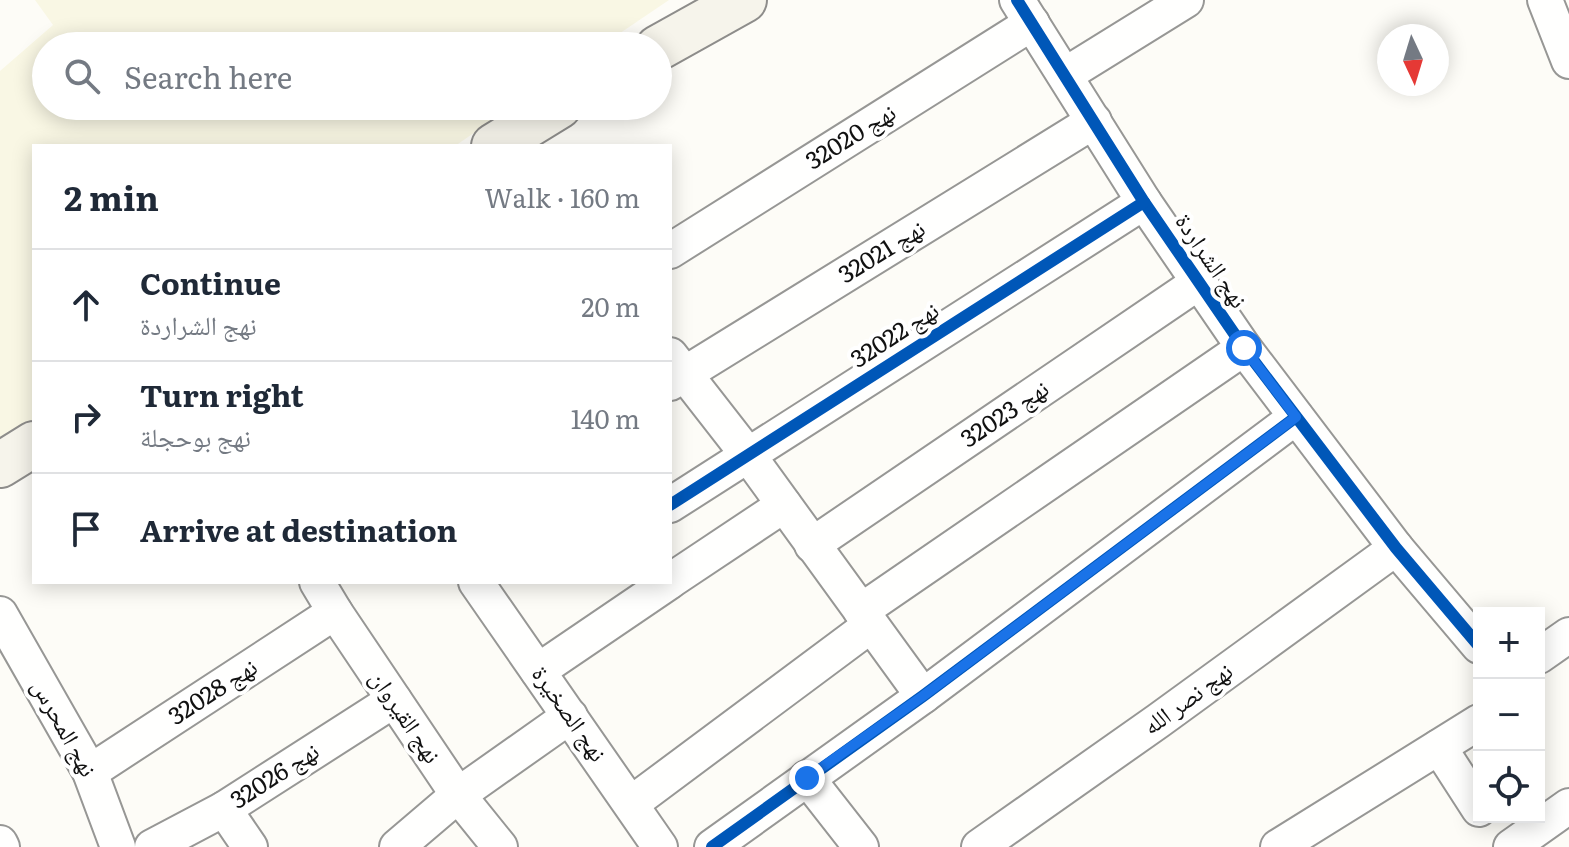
<!DOCTYPE html>
<html lang="en">
<head>
<meta charset="utf-8">
<style>
  :root { --surface:#fff; --page:#f2f2f3; --text:#1f2937; --muted:#747a83; --line:#e0e1e3 }
  body { margin:0; font-family:Literata,"Noto Naskh Arabic",serif; background:var(--page); color:var(--text) }
  .controls { position:absolute; right:24px; bottom:24px; display:grid; overflow:hidden; border-radius:0px; box-shadow:0 4px 20px #0003 }
  .controls button { width:72px; height:72px; display:grid; place-items:center; padding:0; border:0; border-bottom:2px solid var(--line); background:var(--surface); color:var(--text); font:40px sans-serif }
  .compass { position:absolute; left:1377px; top:24px; width:72px; height:72px; border-radius:50%; background:var(--surface); box-shadow:0 4px 20px #0003; rotate:176deg }
  .stop { position:absolute; width:24px; height:24px; margin:-18px; border:6px solid #1a73e8; border-radius:50%; background:#fff }
  .stop.end { background:#1a73e8; border-color:#fff; box-shadow:0 2px 8px #0008 }
  .list { margin:0; padding:0; list-style:none }
  h2 { display:flex; justify-content:space-between; align-items:center; height:104px; margin:0; padding:0 32px; font-size:34px }
  h2 small { font-size:26px; font-weight:400; color:var(--muted) }
  .list li { display:grid; grid-template-columns:52px 1fr auto; gap:24px; align-items:center; box-sizing:border-box; height:112px; padding:0 32px; border-top:2px solid var(--line) }
  .list b { display:block; font-size:30px; white-space:nowrap }
  .list p { margin:0; font-size:26px; white-space:nowrap; color:var(--muted) }
  .list em { font-size:26px; font-style:normal; color:var(--muted) }
  .icon { flex:none; width:44px; height:44px; fill:none; stroke:currentColor; stroke-width:2; stroke-linecap:round; stroke-linejoin:round }
  .map { position:relative; flex:none; width:1569px; height:847px; overflow:hidden }
  .search { position:absolute; background:var(--surface); box-shadow:0 4px 20px #0003; left:32px; top:32px; width:640px; height:88px; display:flex; align-items:center; gap:20px; box-sizing:border-box; padding:0 28px; border-radius:44px; color:var(--muted); font-size:30px }
  .panel { position:absolute; background:var(--surface); box-shadow:0 4px 20px #0003; left:32px; top:144px; width:640px; height:440px; border-radius:0px }
  .map>svg:first-child { display:block }
  .farmland { fill:#f9f7e4 }
  .lines { fill:none; stroke-linecap:round; stroke-linejoin:round }
  .street-casing { stroke:#979795; stroke-width:38 }
  .secondary-casing { stroke:#8e8d8b; stroke-width:48 }
  .street { stroke:#fffffe; stroke-width:34 }
  .secondary { stroke:#f6f4eb; stroke-width:44 }
  .cycleway-casing { stroke:#fff; stroke-width:17 }
  .cycleway { stroke:#0057b8; stroke-width:12 }
  .route { stroke:#1a73e8; stroke-width:10 }
  .labels { text-anchor:middle; stroke-width:8; stroke-linejoin:round; paint-order:stroke }
  .street-label { font-size:24px; fill:#111; stroke:#fff }
</style>
</head>
<body>
<div class="map">
<svg width="1569" height="847" viewBox="0 0 1569 847">
  <rect width="100%" height="100%" fill="#fdfcf7"/>
  <path class="farmland" d="M35,0H669L601,46H46V106H513L455,146H34V432L0,456V71L53,25Z"/>
  <g class="lines">
    <g class="street-casing">
      <g id="street">
        <path d="M1017,0L1144,202L1244,348L1396,548L1479,646"/>
        <path d="M1545,0L1569,61"/>
        <path d="M1065,75L1186,0"/>
        <path d="M670,251L1032,23"/>
        <path d="M670,355L748,455L923,696"/>
        <path d="M670,383L1094,121"/>
        <path d="M670,505L1144,202"/>
        <path d="M812,545L1199,282"/>
        <path d="M670,581L784,505"/>
        <path d="M317,582L335,612L458,795L500,847"/>
        <path d="M476,582L660,847"/>
        <path d="M861,611L1244,348"/>
        <path d="M0,614L90,772L118,847"/>
        <path d="M1539,656L1569,635"/>
        <path d="M538,671L669,582"/>
        <path d="M1439,747L1479,809"/>
        <path d="M90,772L335,612"/>
        <path d="M807,778L861,847"/>
        <path d="M632,803L871,625"/>
        <path d="M224,809L250,847"/>
        <path d="M0,843L2,847"/>
        <path d="M152,847L224,809L394,700"/>
        <path d="M397,847L458,795L570,716"/>
        <path d="M712,847L923,696L1296,417"/>
        <path d="M979,847L1158,721L1396,548"/>
        <path d="M1278,847L1479,722"/>
        <path d="M1511,847L1569,806"/>
      </g>
    </g>
    <g class="secondary-casing">
      <g id="secondary">
        <path d="M658,48L744,0"/>
        <path d="M494,146L559,106"/>
        <path d="M0,465L34,444"/>
      </g>
    </g>
    <use href="#street" class="street"/>
    <use href="#secondary" class="secondary"/>
    <g class="cycleway-casing">
      <g id="cycleway">
        <path d="M1017,0L1144,202L1244,348L1396,548L1479,646"/>
        <path d="M670,505L1144,202"/>
        <path d="M712,847L923,696L1296,417"/>
      </g>
    </g>
    <use href="#cycleway" class="cycleway"/>
  </g>
  <g class="lines">
    <path class="route" d="M807,778L923,696L1296,417L1244,348"/>
  </g>
  <g class="labels">
    <g class="street-label">
      <text transform="translate(851 137) rotate(-32)" y="8">نهج 32020</text>
      <text transform="translate(882 252) rotate(-32)" y="8">نهج 32021</text>
      <text transform="translate(1211 261) rotate(56)" y="8">نهج الشراردة</text>
      <text transform="translate(895 335) rotate(-33)" y="8">نهج 32022</text>
      <text transform="translate(1005 414) rotate(-34)" y="8">نهج 32023</text>
      <text transform="translate(213 692) rotate(-33)" y="8">نهج 32028</text>
      <text transform="translate(1188 699) rotate(-36)" y="8">نهج نصر الله</text>
      <text transform="translate(569 714) rotate(55)" y="8">نهج الصخيرة</text>
      <text transform="translate(405 717) rotate(56)" y="8">نهج القيروان</text>
      <text transform="translate(64 728) rotate(61)" y="8">نهج المحرس</text>
      <text transform="translate(275 776) rotate(-33)" y="8">نهج 32026</text>
    </g>
  </g>
</svg>
<div class="controls">
<button>+</button>
<button>−</button>
<button><svg class="icon" aria-label="locate" viewBox="0 0 24 24"><circle cx="12" cy="12" r="6"/><path d="M12 2v4M12 18v4M2 12h4M18 12h4"/></svg></button>
</div>
<svg class="compass" viewBox="-18 -18 36 36"><path d="M0-13l5 13h-10z" fill="#e53935"/><path d="M0 13l5-13h-10z" fill="#747a83"/></svg>
<div class="stop" style="left:1244px;top:348px"></div>
<div class="stop end" style="left:807px;top:778px"></div>
<div class="search"><svg class="icon" aria-label="search" viewBox="0 0 24 24"><circle cx="10" cy="10" r="6"/><path d="M15 15l6 6"/></svg>Search here</div>
<section class="panel">
<h2>2 min<small>Walk · 160 m</small></h2>
<ul class="list">
<li><svg class="icon" aria-label="ahead" viewBox="0 0 24 24"><path d="M12 20V5M6 11l6-6 6 6"/></svg><div><b>Continue</b><p>نهج الشراردة</p></div><em>20 m</em></li>
<li><svg class="icon" aria-label="right" viewBox="0 0 24 24"><path d="M7 20v-9h11M14 6l5 5-5 5"/></svg><div><b>Turn right</b><p>نهج بوحجلة</p></div><em>140 m</em></li>
<li><svg class="icon" aria-label="arrive" viewBox="0 0 24 24"><path d="M6 21V4h12l-3 4 3 4H6"/></svg><div><b>Arrive at destination</b></div></li>
</ul>
</section>
</div>
</body>
</html>
